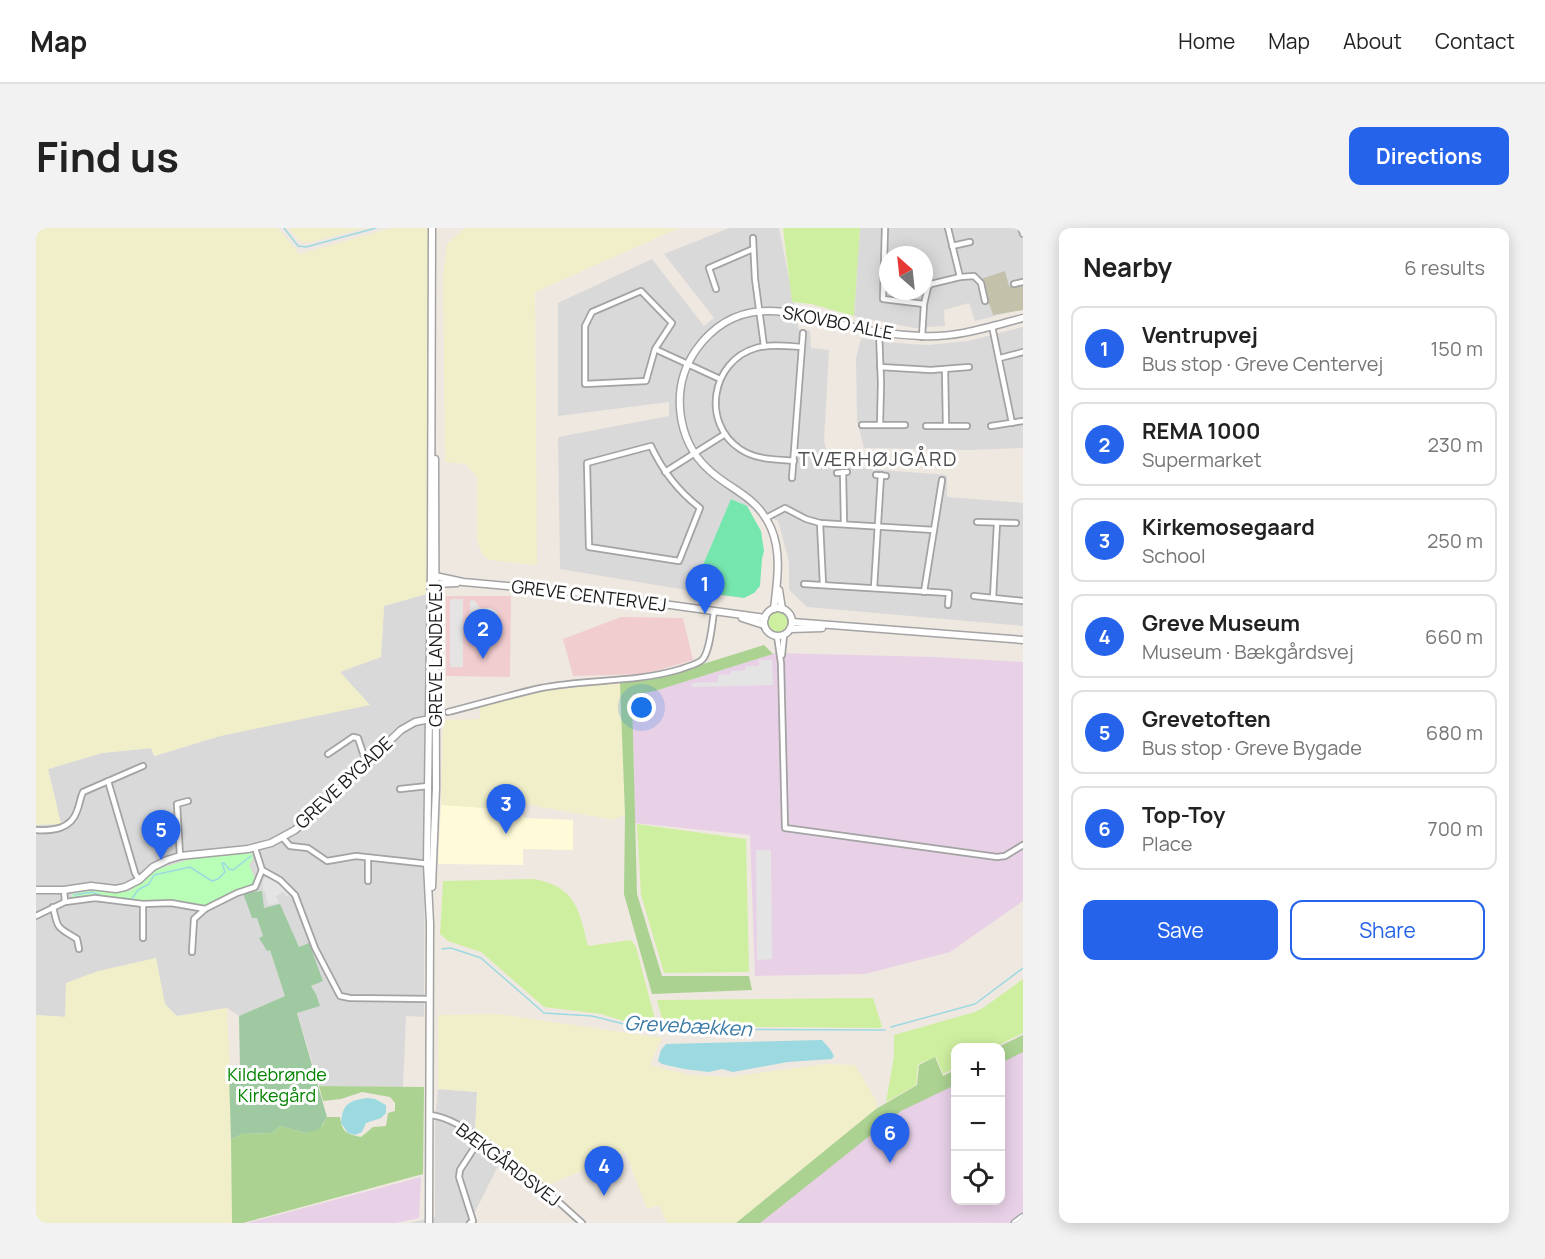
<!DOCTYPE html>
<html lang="en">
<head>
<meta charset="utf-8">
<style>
  :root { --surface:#fff; --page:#f2f2f2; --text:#222; --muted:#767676; --line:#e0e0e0; --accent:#2563eb }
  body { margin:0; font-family:Manrope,sans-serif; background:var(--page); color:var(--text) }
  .controls { position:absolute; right:18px; bottom:18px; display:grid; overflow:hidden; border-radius:12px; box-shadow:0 3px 15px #0003 }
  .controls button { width:54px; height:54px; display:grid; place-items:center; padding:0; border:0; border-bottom:2px solid var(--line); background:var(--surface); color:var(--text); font:30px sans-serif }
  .compass { position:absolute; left:843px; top:18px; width:54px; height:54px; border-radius:50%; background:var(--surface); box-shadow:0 3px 15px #0003; rotate:333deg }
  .you { position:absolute; left:606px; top:480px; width:21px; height:21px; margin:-15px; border:4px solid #fff; border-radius:50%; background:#1a73e8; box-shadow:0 0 0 9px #1a73e833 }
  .badge { display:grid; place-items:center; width:39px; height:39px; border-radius:50%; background:var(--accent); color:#fff; font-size:20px; font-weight:700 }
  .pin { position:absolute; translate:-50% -50px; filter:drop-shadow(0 2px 3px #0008) }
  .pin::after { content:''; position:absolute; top:32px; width:21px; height:18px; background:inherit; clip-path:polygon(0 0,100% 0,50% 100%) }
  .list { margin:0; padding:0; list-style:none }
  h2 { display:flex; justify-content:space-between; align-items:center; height:78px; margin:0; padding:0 24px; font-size:26px }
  h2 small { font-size:20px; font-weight:400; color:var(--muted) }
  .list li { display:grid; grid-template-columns:39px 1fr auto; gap:18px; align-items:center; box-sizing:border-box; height:84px; margin:0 12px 12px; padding:0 12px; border:2px solid var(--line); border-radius:12px }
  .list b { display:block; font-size:22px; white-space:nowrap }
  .list p { margin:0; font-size:20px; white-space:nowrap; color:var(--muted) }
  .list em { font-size:20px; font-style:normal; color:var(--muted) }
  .actions { display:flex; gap:12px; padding:18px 24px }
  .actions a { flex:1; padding:14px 0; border:2px solid var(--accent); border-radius:12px; text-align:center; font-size:21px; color:var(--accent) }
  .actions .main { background:var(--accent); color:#fff }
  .icon { flex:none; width:33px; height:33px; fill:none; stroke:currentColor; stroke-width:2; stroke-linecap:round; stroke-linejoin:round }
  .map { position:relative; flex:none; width:987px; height:995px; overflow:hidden; border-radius:12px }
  header { display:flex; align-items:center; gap:36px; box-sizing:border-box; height:84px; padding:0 30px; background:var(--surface); border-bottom:2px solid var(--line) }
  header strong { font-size:28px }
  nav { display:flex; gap:33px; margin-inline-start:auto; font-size:21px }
  .intro { display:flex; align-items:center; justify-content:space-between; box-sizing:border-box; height:144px; padding:0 36px }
  h1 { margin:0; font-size:42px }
  .button { padding:15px 27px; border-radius:12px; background:var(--accent); color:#fff; font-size:21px; font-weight:700 }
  main { display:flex; gap:36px; padding:0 36px }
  aside { flex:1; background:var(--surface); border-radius:12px; box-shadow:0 3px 15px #0003 }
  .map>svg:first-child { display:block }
  .residential { fill:#dad9d9; fill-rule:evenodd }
  .commercial { fill:#f2cdcf }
  .industrial { fill:#e8d1e7 }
  .education { fill:#fffbd9 }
  .construction { fill:#c4c1ab }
  .farmland { fill:#f0efc9 }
  .grass { fill:#cfefa0 }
  .forest { fill:#abd291 }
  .cemetery { fill:#9fcaa1 }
  .park { fill:#b9feb7 }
  .pitch { fill:#76e6af }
  .parking { fill:#e4e4e4 }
  .water { fill:#9cd9e1 }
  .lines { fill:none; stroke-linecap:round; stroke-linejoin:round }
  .stream { stroke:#9cd9e1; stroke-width:1.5 }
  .minor-casing { stroke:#a3a3a3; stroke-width:8 }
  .tertiary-casing { stroke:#a3a3a3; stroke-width:9 }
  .minor { stroke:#fff; stroke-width:4.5 }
  .tertiary { stroke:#fff; stroke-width:6 }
  .labels { text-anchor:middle; stroke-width:6; stroke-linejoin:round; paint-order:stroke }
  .street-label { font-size:18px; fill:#1c1c1c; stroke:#fff }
  .park-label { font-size:18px; fill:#048301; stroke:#fff }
  .neighbourhood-label { font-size:20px; letter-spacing:1.5px; fill:#4f4f4f; stroke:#fff }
  .water-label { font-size:20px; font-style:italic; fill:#3b7aa4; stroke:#fff }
</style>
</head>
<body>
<header>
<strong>Map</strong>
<nav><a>Home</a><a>Map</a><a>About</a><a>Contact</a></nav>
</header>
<div class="intro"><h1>Find us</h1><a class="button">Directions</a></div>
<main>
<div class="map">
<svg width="987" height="995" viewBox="0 0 987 995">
  <rect width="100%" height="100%" fill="#efe8e0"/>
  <g class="residential">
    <path d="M693,0H743L763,102L774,103L775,120L793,122L788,213L795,238L911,247V269L987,275V398L771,379L753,362V334L742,293L696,271L656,363L524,341L522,209L633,188V174L522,188V75L616,31L668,98L678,90L628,26Z"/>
    <path d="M824,0H987V81L939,93L933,75L908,82L909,98L878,100L818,88ZM852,27H888V63H852Z"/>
    <path d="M987,99V220L933,222L828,220L821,193L820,130L825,110L847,114L892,117L932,113Z"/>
    <path d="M390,366L388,789L370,788L367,859L283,858L261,784L249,768L203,788L191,780L141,788L129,776L29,789L0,787V597L25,596L12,541L66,525L116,520L119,528L184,508L333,476L303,444L345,429L348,378Z"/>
    <path d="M402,861L441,864L439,907L467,928L435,992L437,995H373L399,989V893Z"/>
  </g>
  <g class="commercial">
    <path d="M410,368H475L474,449L410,448Z"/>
    <path d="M585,389L647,390L657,432L609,446L537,448L527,411Z"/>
  </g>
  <g class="industrial">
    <path d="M739,425L900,429L987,434V673L914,724L829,746L719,748L714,607L599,595L596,466L619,463Z"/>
    <path d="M987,807V995H711L919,842L920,972H964V820L962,819Z"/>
    <path d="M385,949L383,990L360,995H211Z"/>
  </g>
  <path class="education" d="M405,577L482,582L489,590L537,592V622L487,621V637L402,636Z"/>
  <path class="construction" d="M969,43L973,58L987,55V82L957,87L945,51Z"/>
  <g class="farmland">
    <path d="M0,0H242L263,26L356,0H393L390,366L348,378L345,429L304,444L334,477L184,508L118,528L115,520L66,525L12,541L25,596L0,597Z"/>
    <path d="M253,0H327L272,15L263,13Z"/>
    <path d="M429,0H643L499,64L501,337L454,332L446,326L441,311V249L430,236L409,234L407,46L411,16Z"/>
    <path d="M584,454L589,586L578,592L483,575L482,582L405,577L407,492L444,491V479L503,464Z"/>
    <path d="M120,730L129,776L141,788L191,780L194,846L196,995H0V787L29,789L30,755L62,743Z"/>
    <path d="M461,786L626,810L614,837L654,847L694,849L788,836L819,837L841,874L840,881L700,995H631L623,977L611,981L589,924L508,959L439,907L441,864L402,861V787Z"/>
  </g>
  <g class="grass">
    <path d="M747,0H824L818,88L775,76L756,74Z"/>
    <circle cx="742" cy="394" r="13"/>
    <path d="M601,596L710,611L713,744L628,745L605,667Z"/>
    <path d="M497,651C540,658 543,682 552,718L595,712L600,719L620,795L591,794L565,786L508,779L445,724L412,713L404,706L407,653Z"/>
    <path d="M987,751V805L959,819L920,820L919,840L907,846L900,829L882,836L880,857L850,874L858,828V807L939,784L947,780Z"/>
    <path d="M837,770L846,798L844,800L628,798L621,772Z"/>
  </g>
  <g class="forest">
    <path d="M728,417L737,426L619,463L596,467L601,666L626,748H713L716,762L616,766L588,666L589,586L584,454L622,450Z"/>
    <path d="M987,807V824L965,835L964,820L962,819Z"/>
    <path d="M899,829L907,848L919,842V857L865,883L724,995H700L840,881L881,857L883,837Z"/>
    <path d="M283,858L388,859L387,946L207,995H196L195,911L207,906L236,905L244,898L269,905L286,898L291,889H304C306,904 310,906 325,909L337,899L350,898L352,885L359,883V875L354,869L326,864L305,871L287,873Z"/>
  </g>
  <path class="cemetery" d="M226,663L228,680L244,676L263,719L273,715L287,753L275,758L280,766L284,778L261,785L291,889L283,902L269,905L244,898L236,905L207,906L195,911L193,848L201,847L204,841L203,788L249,768L234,722L231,723L223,710L227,708L221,690H216L208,668L207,665Z"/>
  <path class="park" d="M216,625L217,631L213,637L220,653L217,658L197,664L169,679C143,672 119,674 93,672C73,672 56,666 36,670V666L58,662L75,665L94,663L122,641L158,630Z"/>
  <path class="pitch" d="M695,271L711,278L725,303L728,323L726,331L724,358L718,365L708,370L656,363Z"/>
  <g class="parking">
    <rect x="414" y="371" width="13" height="68"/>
    <path d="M438,372L444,380H455L461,384V401H434V373Z"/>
    <path d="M723,432H736L737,457L656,459V455L682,454V447L695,446V443L709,442L710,438H723Z"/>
    <path d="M720,622H735L736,731L721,732Z"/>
    <path d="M227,650H231L245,656L254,668L251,669L248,664L240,668L243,675L232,677L229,663H227Z"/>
  </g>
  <g class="water">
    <path d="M786,812L794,821L798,828L796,831L752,834L697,844L686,841L673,844L648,841L626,836L622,833L625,822L630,816Z"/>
    <path d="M331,870L339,871L350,877V885L345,890L330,895L326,904L319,907L312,905L305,895C307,875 313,873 331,870Z"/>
  </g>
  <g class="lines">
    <g class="stream">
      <path d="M248,0L262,18L270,19L340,0"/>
      <path d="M38,667L56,664L69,669"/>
      <path d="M85,671L89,670L95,672L102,662L113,656L118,647L154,639L176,653L182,651L189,644L186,635H188L193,641L197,642L215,628"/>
      <path d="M406,721L415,720L445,730L508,785L556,788L592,797L636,801L849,802"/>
      <path d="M855,799L939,776L987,740"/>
    </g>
    <g class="minor-casing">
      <g id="minor">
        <path d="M849,0L847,71L888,76"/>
        <path d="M912,0L924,49"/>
        <path d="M985,0L987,6"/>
        <path d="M717,10L719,51L728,118"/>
        <path d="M916,18L934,14"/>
        <path d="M978,56L987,54"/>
        <path d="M680,61L673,40L717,21"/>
        <path d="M956,98L976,195"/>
        <path d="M843,104L845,155L844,197"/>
        <path d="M886,109L888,76L892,59L895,56L924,49L938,48L945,55L949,73"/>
        <path d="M619,121L610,153L549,156V98L556,84L605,63L636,95L619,121L684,151"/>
        <path d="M964,130L987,124"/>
        <path d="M844,139L895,142L933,139"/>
        <path d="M909,141L910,198"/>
        <path d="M826,197H869"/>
        <path d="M890,198H931"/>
        <path d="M955,198L987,193"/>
        <path d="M615,218C627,244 642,263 664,280L643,333L553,319L551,235Z"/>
        <path d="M758,233C739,231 720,232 704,221C665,195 675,133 720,120C734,116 751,118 765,119"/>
        <path d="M629,244L689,206"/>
        <path d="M807,244L808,296"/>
        <path d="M801,245L811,244"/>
        <path d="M840,247L850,248"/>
        <path d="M756,250L767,105"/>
        <path d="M730,290L749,280L770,291L784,295L898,302"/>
        <path d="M941,294L980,295"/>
        <path d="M784,295L787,357"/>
        <path d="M768,356L913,365L912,377"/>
        <path d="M838,360L845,247"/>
        <path d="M888,364L906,252"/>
        <path d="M938,368L987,373"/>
        <path d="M957,370L961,295"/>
        <path d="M741,408L745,435L749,600L961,629L969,628L987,617"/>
        <path d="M746,427L748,407"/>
        <path d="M412,484C443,476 474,467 505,460C551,451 599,455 645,441C652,438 660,437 666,432C674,424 676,396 678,384"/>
        <path d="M292,526L317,509L322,510L330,534"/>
        <path d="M72,553L99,645L103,652"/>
        <path d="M364,561L392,558"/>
        <path d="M0,602C17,603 35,601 41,583C44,576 44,570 47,564L107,538"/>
        <path d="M247,610L254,618L272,620L291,633L320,628L393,636"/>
        <path d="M219,620L226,642L244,652L259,667L279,720L304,768L314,770L394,771"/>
        <path d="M144,628L141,576L152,573"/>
        <path d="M332,630V653"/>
        <path d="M28,662L29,674L59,670L107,676L135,675L169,681"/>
        <path d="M107,676V710"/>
        <path d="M17,679C22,703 22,699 41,711L43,721"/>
        <path d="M0,688L29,674"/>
        <path d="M156,724L158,691L169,681L201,665L219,659L226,642"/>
        <path d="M393,887C432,888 516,968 546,995"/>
        <path d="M434,995L437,993L423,949L424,942L444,911"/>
      </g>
    </g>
    <g class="tertiary-casing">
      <g id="tertiary">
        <path d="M399,348L427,354L547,365L729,390"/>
        <path d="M398,356L421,355"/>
        <path d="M743,362L746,381"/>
        <circle cx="742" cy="394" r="14"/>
        <path d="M738,381C741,355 746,325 735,300C721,268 696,263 673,242C640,212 634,159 660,122C701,64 757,84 813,98C837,104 860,107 885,108C920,110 953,99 987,90"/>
        <path d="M706,390L728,397"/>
        <path d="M756,394L987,412"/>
        <path d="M754,401L786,400"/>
        <path d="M396,659L400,560L399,231"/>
        <path d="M0,662H28L55,658L80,661L89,659L103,652L117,639L131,632L144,628L212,621L235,615L259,602L273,590L365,502L379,494L394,491"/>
        <path d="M393,995L394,695L391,636L395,339L396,0"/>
        <path d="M979,995L987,989"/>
      </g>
    </g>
    <use href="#minor" class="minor"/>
    <use href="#tertiary" class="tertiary"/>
  </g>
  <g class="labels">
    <g class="street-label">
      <text transform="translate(802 95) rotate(11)" y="6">SKOVBO ALLE</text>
      <text transform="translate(553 368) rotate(7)" y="6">GREVE CENTERVEJ</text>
      <text transform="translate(400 427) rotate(-90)" y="6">GREVE LANDEVEJ</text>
      <text transform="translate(308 555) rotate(-43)" y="6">GREVE BYGADE</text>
      <text transform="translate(472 937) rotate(37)" y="6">BÆKGÅRDSVEJ</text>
    </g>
    <g class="park-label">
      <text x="241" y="853">Kildebrønde<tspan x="241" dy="21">Kirkegård</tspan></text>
    </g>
    <g class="neighbourhood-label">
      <text x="842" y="238">TVÆRHØJGÅRD</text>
    </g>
    <g class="water-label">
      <text transform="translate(652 798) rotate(3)" y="7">Grevebækken</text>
    </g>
  </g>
</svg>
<div class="controls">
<button>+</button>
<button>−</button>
<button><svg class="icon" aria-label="locate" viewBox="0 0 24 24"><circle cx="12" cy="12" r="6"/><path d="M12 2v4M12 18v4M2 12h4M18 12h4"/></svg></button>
</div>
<svg class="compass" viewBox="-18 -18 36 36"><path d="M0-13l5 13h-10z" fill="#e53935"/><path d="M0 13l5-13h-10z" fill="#767676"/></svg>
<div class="you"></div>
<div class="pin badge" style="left:669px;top:386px">1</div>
<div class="pin badge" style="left:447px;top:431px">2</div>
<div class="pin badge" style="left:470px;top:606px">3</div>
<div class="pin badge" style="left:568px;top:968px">4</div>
<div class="pin badge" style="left:125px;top:632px">5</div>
<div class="pin badge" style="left:854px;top:935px">6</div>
</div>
<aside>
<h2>Nearby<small>6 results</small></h2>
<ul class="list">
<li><span class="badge">1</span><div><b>Ventrupvej</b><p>Bus stop · Greve Centervej</p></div><em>150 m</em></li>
<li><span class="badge">2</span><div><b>REMA 1000</b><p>Supermarket</p></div><em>230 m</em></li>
<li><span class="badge">3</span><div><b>Kirkemosegaard</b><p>School</p></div><em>250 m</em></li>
<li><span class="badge">4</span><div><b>Greve Museum</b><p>Museum · Bækgårdsvej</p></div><em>660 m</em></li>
<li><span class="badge">5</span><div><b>Grevetoften</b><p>Bus stop · Greve Bygade</p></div><em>680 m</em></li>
<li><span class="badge">6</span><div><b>Top-Toy</b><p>Place</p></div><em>700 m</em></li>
</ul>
<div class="actions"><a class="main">Save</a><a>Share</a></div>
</aside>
</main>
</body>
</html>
